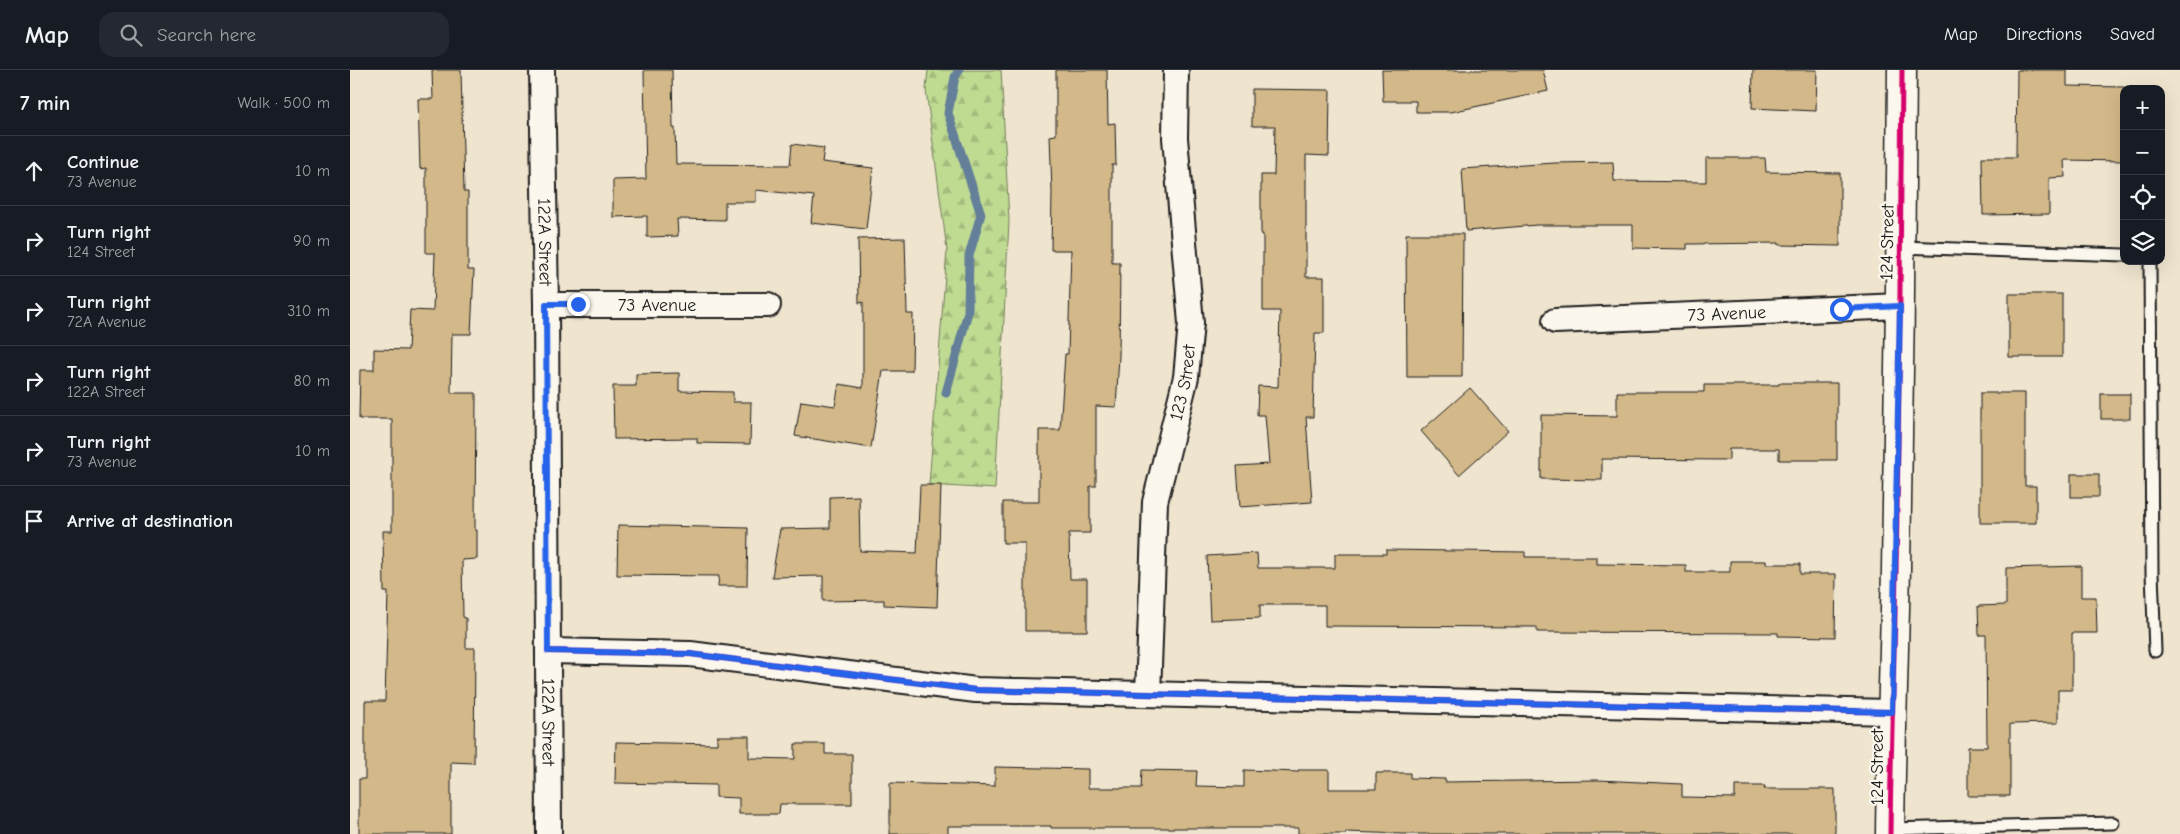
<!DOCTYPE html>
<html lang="en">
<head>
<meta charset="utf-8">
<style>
  :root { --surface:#171b24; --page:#242831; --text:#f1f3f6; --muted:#9ea1a6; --line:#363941 }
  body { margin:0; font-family:"Comic Neue",sans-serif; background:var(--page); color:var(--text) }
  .controls { position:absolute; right:15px; top:15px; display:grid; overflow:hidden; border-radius:10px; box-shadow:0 5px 20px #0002 }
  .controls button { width:45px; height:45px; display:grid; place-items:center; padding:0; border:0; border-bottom:1px solid var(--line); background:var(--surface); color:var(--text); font:25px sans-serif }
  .stop { position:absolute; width:15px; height:15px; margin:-11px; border:4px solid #2563eb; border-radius:50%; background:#fff }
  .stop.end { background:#2563eb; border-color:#fff; box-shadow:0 1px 5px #0008 }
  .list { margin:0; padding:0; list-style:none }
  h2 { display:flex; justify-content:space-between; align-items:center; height:65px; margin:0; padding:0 20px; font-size:21px }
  h2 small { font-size:16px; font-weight:400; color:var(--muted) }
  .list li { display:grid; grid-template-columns:32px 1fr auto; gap:15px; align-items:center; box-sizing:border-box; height:70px; padding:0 20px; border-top:1px solid var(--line) }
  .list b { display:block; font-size:19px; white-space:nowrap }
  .list p { margin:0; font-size:16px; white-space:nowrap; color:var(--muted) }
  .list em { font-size:16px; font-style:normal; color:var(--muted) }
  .icon { flex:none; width:28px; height:28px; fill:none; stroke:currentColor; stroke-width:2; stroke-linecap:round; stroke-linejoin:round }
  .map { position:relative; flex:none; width:1830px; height:764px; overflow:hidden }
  header { display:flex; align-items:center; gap:30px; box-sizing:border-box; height:70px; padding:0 25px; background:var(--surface); border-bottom:1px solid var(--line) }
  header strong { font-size:24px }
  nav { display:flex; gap:28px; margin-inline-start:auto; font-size:18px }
  .search { width:350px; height:45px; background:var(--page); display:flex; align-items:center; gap:12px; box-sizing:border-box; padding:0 18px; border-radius:15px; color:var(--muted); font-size:19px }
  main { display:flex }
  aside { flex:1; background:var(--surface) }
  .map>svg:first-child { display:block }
  .forest { fill:url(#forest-firs); stroke:#6e7c57 }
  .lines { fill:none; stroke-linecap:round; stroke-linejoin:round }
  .stream { stroke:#637f99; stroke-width:9 }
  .building { fill:#d3b989; stroke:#1c1c1c }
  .service-casing { stroke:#1c1c1c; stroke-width:15 }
  .minor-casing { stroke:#1c1c1c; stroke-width:28 }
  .tertiary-casing { stroke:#1c1c1c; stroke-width:31 }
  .service { stroke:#fbf7ec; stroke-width:11 }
  .minor { stroke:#fbf7ec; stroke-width:24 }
  .tertiary { stroke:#fbf7ec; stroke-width:28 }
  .cycleway-casing { stroke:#fbf7ec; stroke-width:8 }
  .cycleway { stroke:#d6006c; stroke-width:5 }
  .route { stroke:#2563eb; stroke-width:6 }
  .labels { text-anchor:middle; stroke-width:4.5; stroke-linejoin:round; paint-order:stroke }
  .street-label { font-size:18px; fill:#1c1c1c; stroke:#fbf7ec }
</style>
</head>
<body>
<header>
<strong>Map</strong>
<div class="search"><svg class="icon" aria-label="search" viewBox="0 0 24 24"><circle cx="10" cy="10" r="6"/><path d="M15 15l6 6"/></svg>Search here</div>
<nav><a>Map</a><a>Directions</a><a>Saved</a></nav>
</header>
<main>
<aside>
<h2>7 min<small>Walk · 500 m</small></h2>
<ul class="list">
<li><svg class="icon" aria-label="ahead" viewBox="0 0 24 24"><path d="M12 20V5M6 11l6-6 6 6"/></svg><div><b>Continue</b><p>73 Avenue</p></div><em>10 m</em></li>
<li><svg class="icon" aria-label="right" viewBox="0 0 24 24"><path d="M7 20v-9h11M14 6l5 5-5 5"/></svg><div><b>Turn right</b><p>124 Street</p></div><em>90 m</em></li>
<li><svg class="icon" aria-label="right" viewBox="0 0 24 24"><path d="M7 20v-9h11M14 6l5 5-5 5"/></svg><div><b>Turn right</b><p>72A Avenue</p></div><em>310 m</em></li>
<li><svg class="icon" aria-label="right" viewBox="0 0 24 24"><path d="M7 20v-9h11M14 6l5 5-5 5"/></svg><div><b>Turn right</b><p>122A Street</p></div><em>80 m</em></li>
<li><svg class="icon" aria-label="right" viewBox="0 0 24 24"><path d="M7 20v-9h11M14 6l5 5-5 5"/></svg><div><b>Turn right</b><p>73 Avenue</p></div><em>10 m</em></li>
<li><svg class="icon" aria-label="arrive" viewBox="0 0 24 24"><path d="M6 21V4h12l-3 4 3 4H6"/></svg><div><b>Arrive at destination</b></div></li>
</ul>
</aside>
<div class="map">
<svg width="1830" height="764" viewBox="0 0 1830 764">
  <defs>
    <pattern id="forest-firs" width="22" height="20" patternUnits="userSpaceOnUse" patternTransform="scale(1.25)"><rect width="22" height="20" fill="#bfdb92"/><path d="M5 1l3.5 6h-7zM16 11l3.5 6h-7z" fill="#a4bb7d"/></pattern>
  </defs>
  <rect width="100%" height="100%" fill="#efe4ce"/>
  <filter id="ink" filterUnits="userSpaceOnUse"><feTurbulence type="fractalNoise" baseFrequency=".02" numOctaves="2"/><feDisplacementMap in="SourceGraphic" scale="10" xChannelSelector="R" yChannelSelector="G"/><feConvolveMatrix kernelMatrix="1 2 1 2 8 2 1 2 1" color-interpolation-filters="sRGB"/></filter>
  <g filter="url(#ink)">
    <path class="forest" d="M578,0H651L659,151L645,419L579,415L597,180L576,20Z"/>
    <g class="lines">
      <path class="stream" d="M596,323L618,242L619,186L631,144L598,43L605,7L609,0"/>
    </g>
    <g class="building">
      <path d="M82,0H111L114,122H118V200H124L121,264H102L101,323H126L125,460H127V489L112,490L113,547L116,548V578H125L124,693L101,692V764H9V709H15V631H35L38,522H34L33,461H42V349H9L10,300H24V279L58,280L60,240L83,241L85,183H76V98L70,99L68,29H83Z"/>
      <path d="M294,0H322L323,58H325L326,94L440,95L442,74L474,78L472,92L523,98L516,159L461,153L464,126L406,120V132H375V150L327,149L328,166L297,167V146L263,147V110L296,109Z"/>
      <path d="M706,0H757L758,54L765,53L766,95H762V193H770L769,286L766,337L746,336V416H740V463H719L720,509H737V561H675V473H653V432H689V360H710L715,284H718L721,180H701L702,122L700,66L706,65Z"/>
      <path d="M1032,0H1193L1198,21L1101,42H1066V31H1033Z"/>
      <path d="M1403,0H1467L1466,41L1402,38Z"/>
      <path d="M1667,0H1717V16L1774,17V91L1714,90L1715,107L1699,108V144L1633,145L1632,87H1666Z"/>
      <path d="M902,19L980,20L979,86L956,85V207H974V263H965L963,347H956L962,432L890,437L887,396L919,394L915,345H907L908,316L928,317L930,241H913V164H911V105H924L925,56H902Z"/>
      <path d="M1356,88H1415L1416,102L1490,103V176L1429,175V173L1337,174V179L1283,178V155H1187L1116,161L1112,99L1205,93L1263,92L1264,111L1356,112Z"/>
      <path d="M1056,164H1113L1112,307H1057Z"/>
      <path d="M555,168L557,244H563L562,301H533L521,378L445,366L451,331L485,336L489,314L513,318V232L509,233L508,169Z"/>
      <rect x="1659" y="224" width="53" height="63"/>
      <path d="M329,303V321L383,322V332H401L400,374L347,373V368L264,369L263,316H286V304Z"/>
      <path d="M1429,313H1487V390H1429V379H1379V390L1252,389V410L1191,409V345L1267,346V322H1354V315H1429Z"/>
      <path d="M1120,318L1158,361L1109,405L1071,361Z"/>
      <path d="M1630,323H1675V416H1686V453H1630Z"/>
      <rect x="1751" y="324" width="29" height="25"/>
      <rect x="1721" y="404" width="28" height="23"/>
      <path d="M570,415H591L587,537L534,535V530L473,531V506L422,507L430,459L480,458V427L509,426L510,481L567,483Z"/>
      <path d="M268,455L398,458L397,516H368L369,506L267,505Z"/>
      <path d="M1036,480L1175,482V487H1247V494L1336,495V502H1380V491H1416V494H1450V504H1486L1485,567L1428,566V563L1187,562V557L975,556V535H910V548L860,550L857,486L907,483L908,498H985V484H1036Z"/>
      <path d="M1731,496V527H1746L1747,563H1722V620H1708V653L1660,654V726H1618V677H1637L1636,565H1629L1628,536L1656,535V498Z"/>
      <path d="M367,666H399V688L445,689V674H475V684H502V734H430L429,744H389V728L366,727V715L265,713L266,672L367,674Z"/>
      <path d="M645,697L738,699V718H791L792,700L847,701L846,716L894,717V700L948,702V700H979V719H1026V703H1060V708L1095,709V712L1248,710L1332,714V727L1385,728V716H1415L1414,719H1485V764H1053L996,762V764H948V758H701V756H598V764H540V713L645,716Z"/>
    </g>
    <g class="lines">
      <g class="service-casing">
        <g id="service">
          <path d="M1551,177L1774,185"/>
          <path d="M1800,191L1802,503L1805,581"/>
          <path d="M1541,759L1763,753"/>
        </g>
      </g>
      <g class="minor-casing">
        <g id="minor">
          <path id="s1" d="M192,0L196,235L199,764"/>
          <path id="s2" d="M196,235H418"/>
          <path id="s3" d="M1205,251L1550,236"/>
          <path d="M198,581L340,584L626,620L1541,642"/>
          <path id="s4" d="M798,624L805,432L836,307L841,253L825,68L826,0"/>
        </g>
      </g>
      <g class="tertiary-casing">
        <path id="tertiary" d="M1540,764C1541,676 1544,587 1546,499C1549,333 1551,166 1552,0"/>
      </g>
      <use href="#service" class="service"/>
      <use href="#minor" class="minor"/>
      <use href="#tertiary" class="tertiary"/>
      <g class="cycleway-casing">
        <g id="cycleway">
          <path d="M198,581L340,584L626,620L1541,642"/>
          <path d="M1540,764C1541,676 1544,587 1546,499C1549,333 1551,166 1552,0"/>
        </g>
      </g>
      <use href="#cycleway" class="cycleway"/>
    </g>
  </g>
  <g class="lines" filter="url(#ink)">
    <path class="route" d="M228,234H196L198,581L340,584L626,620L1542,642L1550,236L1491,239"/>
  </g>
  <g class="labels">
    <g class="street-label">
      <text dy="6" stroke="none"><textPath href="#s1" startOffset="172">122A Street</textPath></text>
      <text transform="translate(1537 172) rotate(-89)" y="6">124 Street</text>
      <text dy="6" stroke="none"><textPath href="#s2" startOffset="111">73 Avenue</textPath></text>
      <text dy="6" stroke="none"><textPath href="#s3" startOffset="172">73 Avenue</textPath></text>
      <text dy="6" stroke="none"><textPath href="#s4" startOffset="315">123 Street</textPath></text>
      <text dy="6" stroke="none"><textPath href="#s1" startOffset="652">122A Street</textPath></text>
      <text transform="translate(1527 697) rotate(-90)" y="6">124 Street</text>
    </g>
  </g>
</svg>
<div class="controls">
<button>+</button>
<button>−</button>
<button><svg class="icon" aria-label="locate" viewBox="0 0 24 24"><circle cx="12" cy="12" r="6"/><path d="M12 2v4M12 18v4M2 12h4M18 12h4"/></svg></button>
<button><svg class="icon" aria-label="layers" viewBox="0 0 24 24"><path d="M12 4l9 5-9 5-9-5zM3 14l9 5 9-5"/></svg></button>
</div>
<div class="stop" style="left:1491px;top:239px"></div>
<div class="stop end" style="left:228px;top:234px"></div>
</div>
</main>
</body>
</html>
